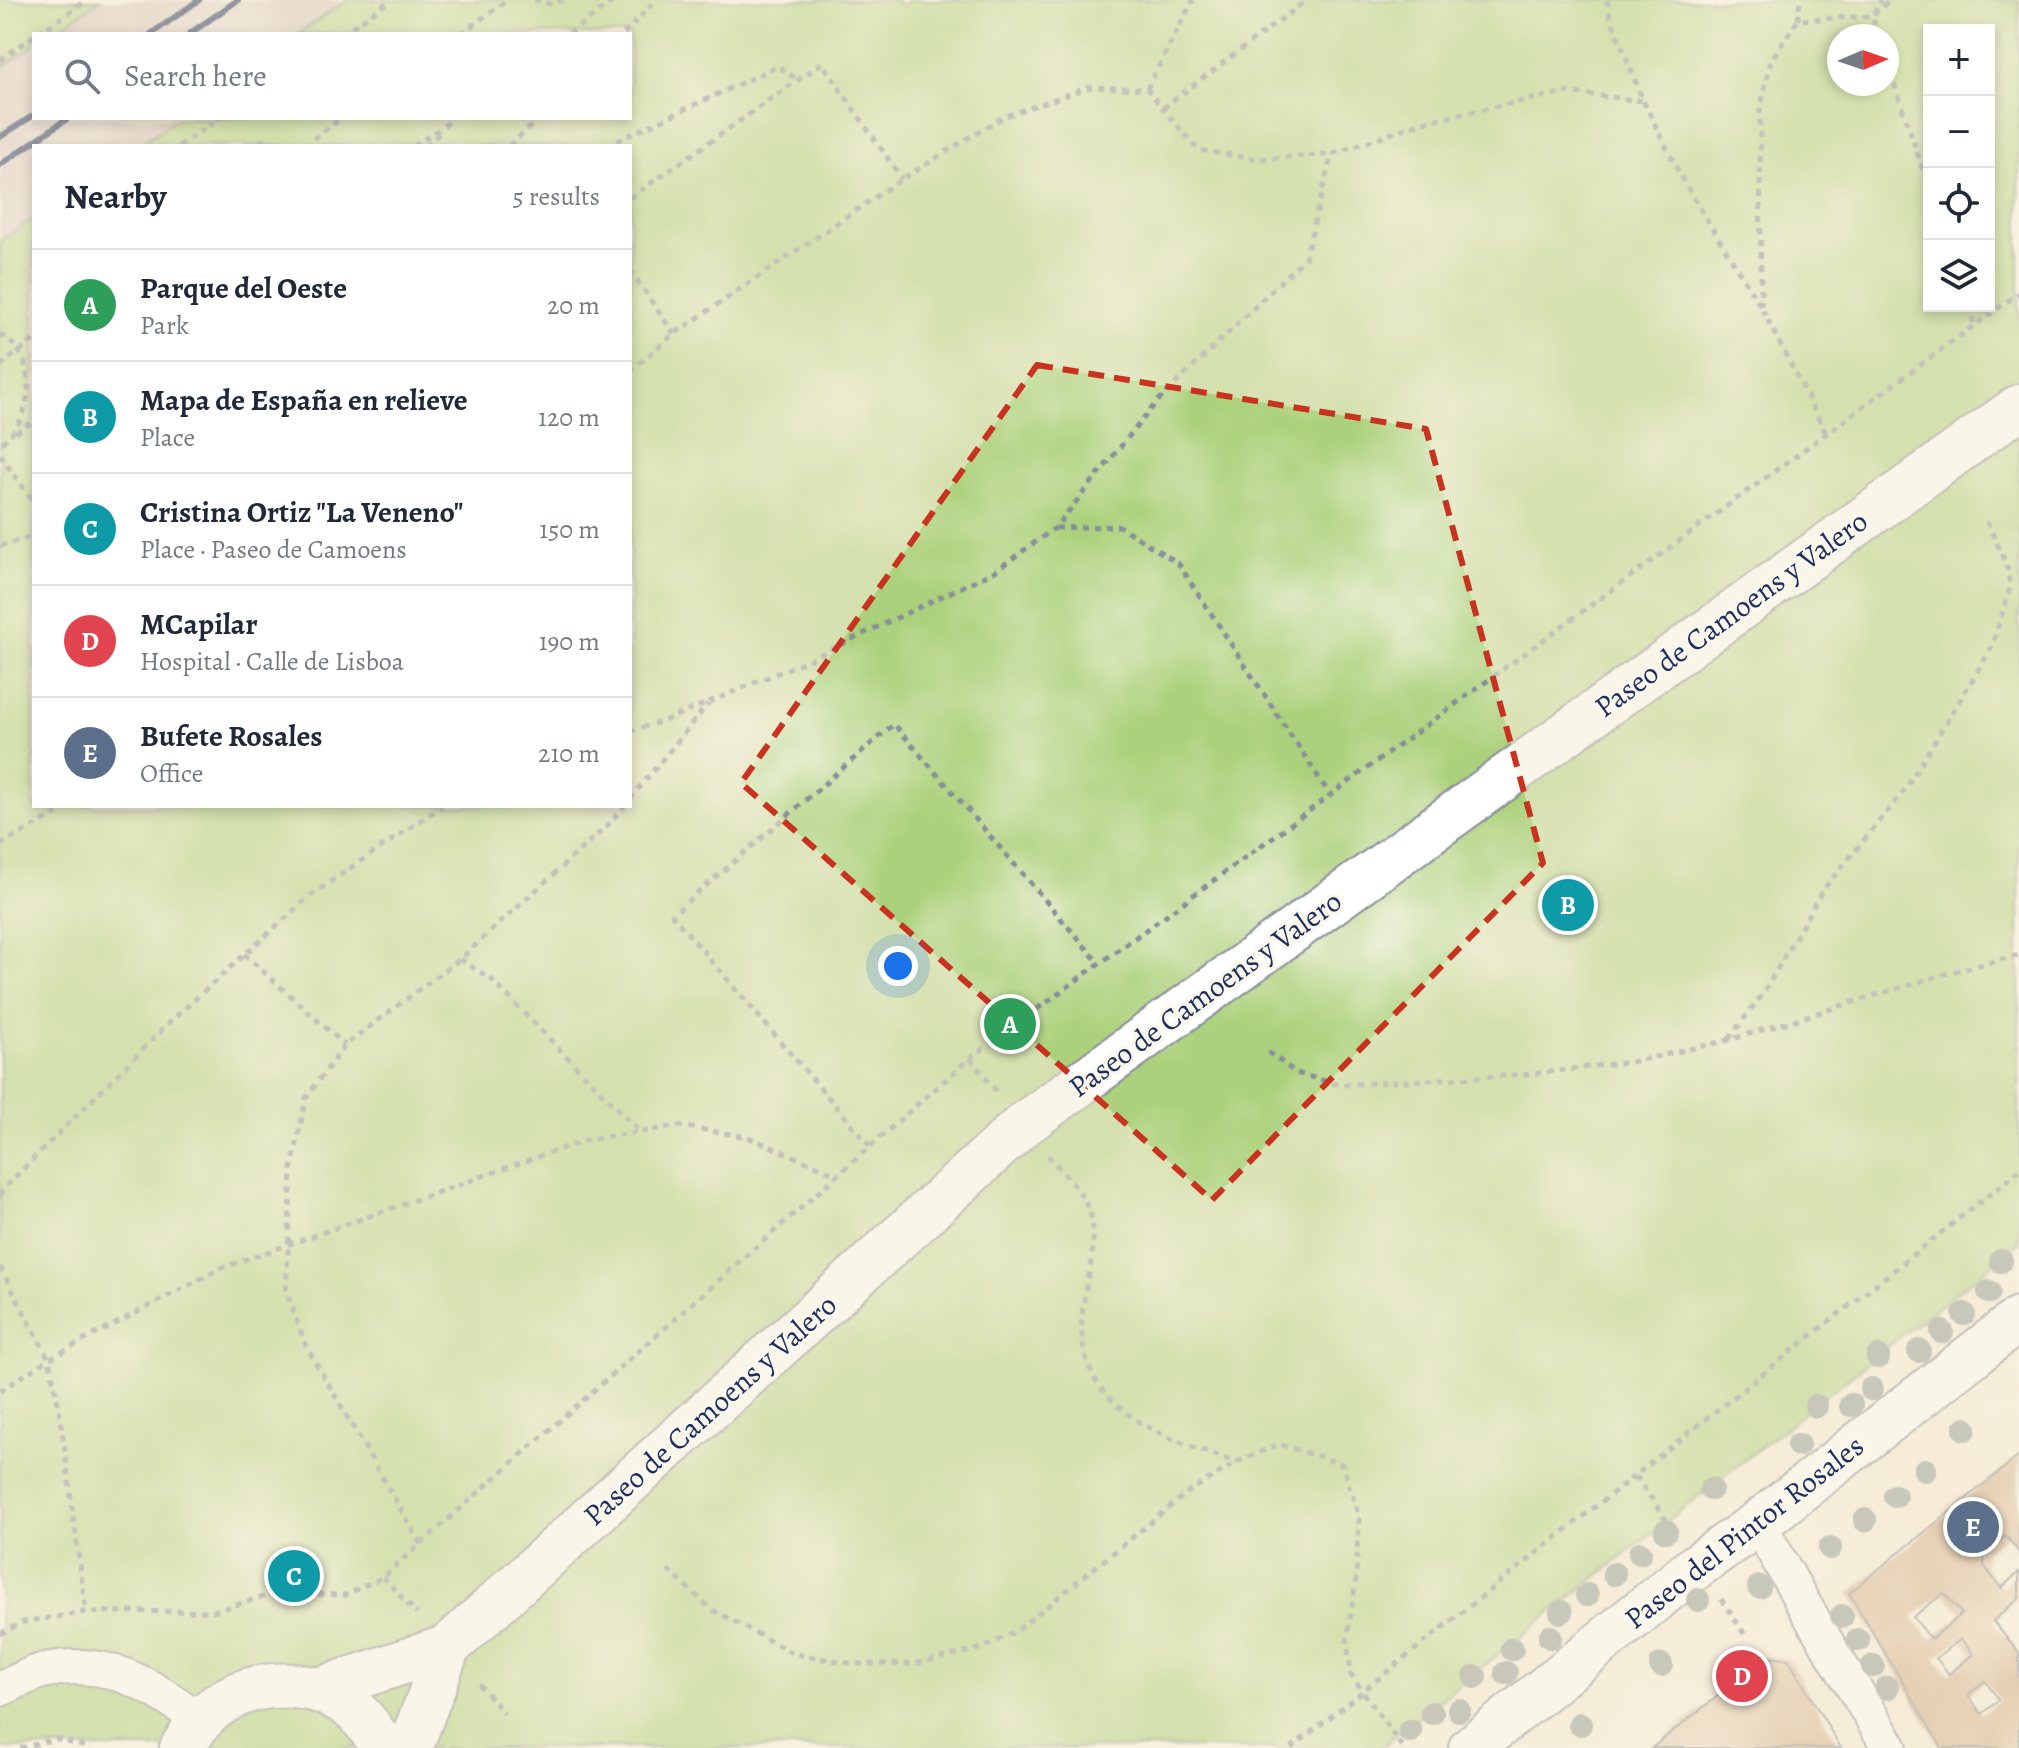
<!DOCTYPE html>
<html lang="en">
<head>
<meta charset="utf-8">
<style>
  :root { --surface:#fff; --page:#f2f2f3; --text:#1f2937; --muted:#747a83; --line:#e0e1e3; --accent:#b45309 }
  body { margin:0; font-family:Alegreya,serif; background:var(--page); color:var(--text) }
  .controls { position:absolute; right:24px; top:24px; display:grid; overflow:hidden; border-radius:0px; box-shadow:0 4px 12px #0003 }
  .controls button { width:72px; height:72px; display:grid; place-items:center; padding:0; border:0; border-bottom:2px solid var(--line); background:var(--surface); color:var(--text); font:40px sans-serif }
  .compass { position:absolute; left:1827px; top:24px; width:72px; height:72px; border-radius:50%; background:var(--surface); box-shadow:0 4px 12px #0003; rotate:88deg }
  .you { position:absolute; left:898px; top:966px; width:28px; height:28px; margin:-20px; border:6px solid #fff; border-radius:50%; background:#1a73e8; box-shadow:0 0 0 12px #1a73e833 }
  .badge { display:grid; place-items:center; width:52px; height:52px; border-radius:50%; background:var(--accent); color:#fff; font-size:26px; font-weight:700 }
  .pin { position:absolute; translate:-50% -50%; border:4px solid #fff; box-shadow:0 2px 8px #0006 }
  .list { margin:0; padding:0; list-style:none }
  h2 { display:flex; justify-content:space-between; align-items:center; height:104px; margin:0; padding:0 32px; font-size:34px }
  h2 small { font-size:26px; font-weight:400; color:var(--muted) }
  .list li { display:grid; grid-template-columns:52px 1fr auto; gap:24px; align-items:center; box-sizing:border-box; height:112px; padding:0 32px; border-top:2px solid var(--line) }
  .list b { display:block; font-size:30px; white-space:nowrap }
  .list p { margin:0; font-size:26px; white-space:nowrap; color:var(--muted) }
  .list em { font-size:26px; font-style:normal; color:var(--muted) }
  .icon { flex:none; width:44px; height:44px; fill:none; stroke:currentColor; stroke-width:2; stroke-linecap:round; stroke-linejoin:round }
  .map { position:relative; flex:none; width:2019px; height:1748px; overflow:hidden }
  .search { position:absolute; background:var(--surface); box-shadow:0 4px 12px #0003; left:32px; top:32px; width:600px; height:88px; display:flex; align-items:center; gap:20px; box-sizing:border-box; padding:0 28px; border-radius:0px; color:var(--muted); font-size:30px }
  .panel { position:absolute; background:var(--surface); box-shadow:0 4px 12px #0003; left:32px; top:144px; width:600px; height:664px; border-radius:0px }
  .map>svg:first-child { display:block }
  .industrial { fill:#d1bfbd }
  .green { fill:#acd17b; stroke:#64806c; stroke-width:2; fill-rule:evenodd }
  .building { fill:#d0a983; fill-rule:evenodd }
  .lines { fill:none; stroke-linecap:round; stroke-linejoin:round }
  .street-casing { stroke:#888e9a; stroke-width:38 }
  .secondary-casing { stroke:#888e9a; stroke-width:48 }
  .primary-casing { stroke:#888e9a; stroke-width:48 }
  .path { stroke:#888e9a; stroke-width:5; stroke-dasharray:6 6; stroke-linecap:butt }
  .street { stroke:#fff; stroke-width:34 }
  .secondary { stroke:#fff; stroke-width:44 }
  .primary { stroke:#fff; stroke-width:44 }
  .rail { stroke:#1b2f5e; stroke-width:6 }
  .tree { fill:#919b98 }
  .marked { fill:none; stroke:#c8321e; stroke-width:6; stroke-dasharray:16 10; stroke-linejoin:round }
  .labels { text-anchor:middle; stroke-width:7; stroke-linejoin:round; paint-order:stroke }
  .street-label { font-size:30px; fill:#1b2f5e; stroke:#fbf7ec }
</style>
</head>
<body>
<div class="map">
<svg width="2019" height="1748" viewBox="0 0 2019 1748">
  <rect width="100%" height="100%" fill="#fbf7ec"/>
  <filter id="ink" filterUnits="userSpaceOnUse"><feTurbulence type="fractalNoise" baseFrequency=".0125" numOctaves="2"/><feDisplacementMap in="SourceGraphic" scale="16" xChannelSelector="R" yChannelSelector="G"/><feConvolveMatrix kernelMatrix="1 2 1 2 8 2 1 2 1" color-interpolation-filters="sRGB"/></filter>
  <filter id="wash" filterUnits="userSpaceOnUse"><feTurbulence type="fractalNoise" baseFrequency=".006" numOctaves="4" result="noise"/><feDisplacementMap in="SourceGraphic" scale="32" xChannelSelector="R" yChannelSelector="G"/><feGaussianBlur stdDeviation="1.8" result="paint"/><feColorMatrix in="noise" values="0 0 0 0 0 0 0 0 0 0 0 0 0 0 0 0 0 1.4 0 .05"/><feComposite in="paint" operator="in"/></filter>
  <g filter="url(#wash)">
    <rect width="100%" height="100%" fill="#f6ecd7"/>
    <g class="industrial">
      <path d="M100,0H347L298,34H51Z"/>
      <path d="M34,45V118H178L137,146H34V218L0,242V69Z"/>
    </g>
    <g class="green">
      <path d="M0,0H100L51,34H34V45L0,69Z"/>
      <path d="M347,0H896L901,6L910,0H2019V1243L1380,1748H0V242L34,218V806H630V146H137L178,118H630V34H298ZM1929,30H1989V306H1929ZM1839,36H1887V84H1839Z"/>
    </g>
    <g id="blocks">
      <g class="building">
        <path d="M2019,1456V1552L2006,1536L1985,1552L1984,1566L2001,1588L2019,1572V1598L1993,1621L2019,1653V1748H1942L1849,1593ZM1944,1593L1962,1614L1931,1639L1913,1617ZM1961,1639L1973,1654L1949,1674L1936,1658ZM1985,1681L1999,1700L1982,1714L1968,1695Z"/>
        <path d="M1767,1657L1788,1659L1841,1748H1652Z"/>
      </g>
    </g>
  </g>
  <g filter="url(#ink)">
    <use href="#blocks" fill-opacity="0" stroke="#888e9a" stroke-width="2"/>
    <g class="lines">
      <g class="street-casing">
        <g id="street">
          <path d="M1758,1523L1807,1610L1890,1748"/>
          <path d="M0,1689C15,1683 31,1673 46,1670C112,1657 149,1686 201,1720"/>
        </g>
      </g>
      <g class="secondary-casing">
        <path id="secondary" d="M1471,1748L1698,1565L1758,1523L2019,1319"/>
      </g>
      <g class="primary-casing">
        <g id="primary">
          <path d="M319,1690L448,1647L1023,1125L2019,407"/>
          <path d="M182,1748C188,1739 193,1730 200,1722C234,1680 304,1674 348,1705C363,1716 374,1732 383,1748"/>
          <path d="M410,1748L448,1647"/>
        </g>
      </g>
      <g class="path">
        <path d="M534,0L550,4L563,0"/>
        <path d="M1607,0L1610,16L1643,101L1684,182L1761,307L1826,433"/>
        <path d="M1798,20L1800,0"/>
        <path d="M38,34L87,0"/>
        <path d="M342,34L391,0"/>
        <path d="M461,34L507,0"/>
        <path d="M569,34L615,0"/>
        <path d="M624,34L656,0"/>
        <path d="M1879,36L1872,16L1881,0"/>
        <path d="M0,60L34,36"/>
        <path d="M1887,61L1929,189"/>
        <path d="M1147,89L1193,0"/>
        <path d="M1163,108L1307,0"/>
        <path d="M179,146L220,118"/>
        <path d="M248,146L264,140L283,146"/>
        <path d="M304,146L341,118"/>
        <path d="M414,146L451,121"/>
        <path d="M426,146L443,130"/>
        <path d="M509,146L540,118"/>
        <path d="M606,146L778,66L798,80"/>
        <path d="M630,198L822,63L902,179"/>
        <path d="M630,270L674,334"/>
        <path d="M1761,306L1760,111L1771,60L1798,20L1872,16L1890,0"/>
        <path d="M1968,306L1974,324"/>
        <path d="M0,335C40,354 35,420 0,444"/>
        <path d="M0,366L34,340"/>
        <path d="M630,371L674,334L902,179L1003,117L1089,87L1147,89L1198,150L1259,159L1332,154L1423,122L1566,92L1643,101"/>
        <path d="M16,433L34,420"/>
        <path d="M0,455L34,503"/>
        <path d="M1056,528L1119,526L1178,563L1330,795"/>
        <path d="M0,546L34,536"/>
        <path d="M630,731L664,721L806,661L995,571L1055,528L1155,404L1305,258L1332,154"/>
        <path d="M630,799L708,704"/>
        <path d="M52,806L54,816"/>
        <path d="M0,845L71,806"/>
        <path d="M244,954L345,1045"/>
        <path d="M460,959L492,980L640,1132"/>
        <path d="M1729,1039L1764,992L1822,891L1904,791L1991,649L2010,588L2007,565L1986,520"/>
        <path d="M1268,1052L1296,1073L1340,1085L1532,1074L1637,1061L1729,1040L1952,972L2019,955"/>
        <path d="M970,1058L999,1095"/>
        <path d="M870,1146L672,915L894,724L1099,963"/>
        <path d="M1048,1155C1063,1174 1088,1196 1092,1221C1097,1252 1084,1286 1082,1318C1076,1410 1165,1439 1237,1462"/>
        <path d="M0,1196L4,1188L172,1020L311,895L442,806"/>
        <path d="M0,1267L49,1359L60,1414L86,1612"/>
        <path d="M0,1391L49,1359L219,1269L586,1140L679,1126L748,1137L838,1175"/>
        <path d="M1636,1476L1675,1533"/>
        <path d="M421,1544L305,1344L286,1290L292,1168L306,1098L345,1045L460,959L608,825L624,806"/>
        <path d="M668,1570L711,1609L794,1654L854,1664H915L983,1648L1019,1629L1187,1493L1237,1462L1279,1444L1342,1464L1359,1517L1356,1579L1347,1641L1351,1675L1403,1748"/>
        <path d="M383,1577L417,1614"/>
        <path d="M1721,1599L1745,1635"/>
        <path d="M0,1634L23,1622L86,1612L215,1611L274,1594L345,1595L383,1577L970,1058L2019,293"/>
        <path d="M479,1684L504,1714"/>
        <path d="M20,1748L56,1739L90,1748"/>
        <path d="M1291,1748L2019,1171"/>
      </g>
      <use href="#street" class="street"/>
      <use href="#secondary" class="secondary"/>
      <use href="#primary" class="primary"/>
      <g class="rail">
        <path d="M151,34L199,0"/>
        <path d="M189,34L238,0"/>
        <path d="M0,137L34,115"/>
        <path d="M0,165L68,118"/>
      </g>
    </g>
    <g class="tree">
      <circle cx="2001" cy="1261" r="12"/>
      <circle cx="1989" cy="1292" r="12"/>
      <circle cx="1964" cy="1314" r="12"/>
      <circle cx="1942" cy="1332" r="12"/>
      <circle cx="1919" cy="1351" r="12"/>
      <circle cx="1878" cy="1357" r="12"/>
      <circle cx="1871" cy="1389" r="12"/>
      <circle cx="1851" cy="1405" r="12"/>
      <circle cx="1816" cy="1406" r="12"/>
      <circle cx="1965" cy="1429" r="12"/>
      <circle cx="1798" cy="1445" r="12"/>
      <circle cx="1925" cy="1470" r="12"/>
      <circle cx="1711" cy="1489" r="12"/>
      <circle cx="1895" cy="1496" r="12"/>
      <circle cx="1865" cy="1520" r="12"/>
      <circle cx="1666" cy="1531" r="12"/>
      <circle cx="1830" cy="1548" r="12"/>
      <circle cx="1640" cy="1553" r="12"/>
      <circle cx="1614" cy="1574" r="12"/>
      <circle cx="1759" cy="1587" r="12"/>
      <circle cx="1587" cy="1595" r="12"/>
      <circle cx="1698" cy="1600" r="12"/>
      <circle cx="1561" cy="1612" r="12"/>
      <circle cx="1842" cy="1616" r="12"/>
      <circle cx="1550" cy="1637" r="12"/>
      <circle cx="1858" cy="1640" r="12"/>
      <circle cx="1512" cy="1649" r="12"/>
      <circle cx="1661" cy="1665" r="12"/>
      <circle cx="1873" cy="1666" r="12"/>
      <circle cx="1506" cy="1673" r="12"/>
      <circle cx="1475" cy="1677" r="12"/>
      <circle cx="1887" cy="1688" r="12"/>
      <circle cx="1459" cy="1710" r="12"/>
      <circle cx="1432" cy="1713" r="12"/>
      <circle cx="1580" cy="1724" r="12"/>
      <circle cx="1410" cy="1731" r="12"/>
    </g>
  </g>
  <path d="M0 0H2019V1748H0ZM1037,365L1426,429L1543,863L1212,1200L741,783Z" fill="#f6ecd7" fill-opacity=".55" fill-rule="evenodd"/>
  <path class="marked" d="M1037,365L1426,429L1543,863L1212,1200L741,783Z"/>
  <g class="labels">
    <g class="street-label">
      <text transform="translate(1731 614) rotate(-36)" y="10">Paseo de Camoens y Valero</text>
      <text transform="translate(1205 994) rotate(-36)" y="10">Paseo de Camoens y Valero</text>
      <text transform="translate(710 1410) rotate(-42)" y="10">Paseo de Camoens y Valero</text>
      <text transform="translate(1744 1532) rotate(-38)" y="10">Paseo del Pintor Rosales</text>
    </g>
  </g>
</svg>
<div class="controls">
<button>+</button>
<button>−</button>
<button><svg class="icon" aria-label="locate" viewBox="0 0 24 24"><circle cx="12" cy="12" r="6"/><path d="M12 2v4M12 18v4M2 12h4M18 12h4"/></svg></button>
<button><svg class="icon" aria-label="layers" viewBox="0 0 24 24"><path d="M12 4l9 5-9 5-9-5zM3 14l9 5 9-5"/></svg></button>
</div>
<svg class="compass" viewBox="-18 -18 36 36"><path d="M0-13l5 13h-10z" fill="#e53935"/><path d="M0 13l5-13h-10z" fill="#747a83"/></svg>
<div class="you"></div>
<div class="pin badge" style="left:1010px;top:1024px;background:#2e9e5b">A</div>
<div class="pin badge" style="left:1568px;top:905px;background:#0f9aa8">B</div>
<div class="pin badge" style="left:294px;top:1576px;background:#0f9aa8">C</div>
<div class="pin badge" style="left:1742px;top:1676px;background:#e0444e">D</div>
<div class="pin badge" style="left:1973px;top:1527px;background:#5c6f8a">E</div>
<div class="search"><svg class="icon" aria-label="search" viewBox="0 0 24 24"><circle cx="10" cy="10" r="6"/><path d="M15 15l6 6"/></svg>Search here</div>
<section class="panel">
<h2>Nearby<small>5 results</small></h2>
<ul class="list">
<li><span class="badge" style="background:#2e9e5b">A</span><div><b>Parque del Oeste</b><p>Park</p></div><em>20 m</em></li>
<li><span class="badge" style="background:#0f9aa8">B</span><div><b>Mapa de España en relieve</b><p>Place</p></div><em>120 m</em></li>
<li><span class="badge" style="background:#0f9aa8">C</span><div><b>Cristina Ortiz &quot;La Veneno&quot;</b><p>Place · Paseo de Camoens</p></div><em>150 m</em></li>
<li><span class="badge" style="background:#e0444e">D</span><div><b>MCapilar</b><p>Hospital · Calle de Lisboa</p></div><em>190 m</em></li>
<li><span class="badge" style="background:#5c6f8a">E</span><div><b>Bufete Rosales</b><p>Office</p></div><em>210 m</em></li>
</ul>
</section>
</div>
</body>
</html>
